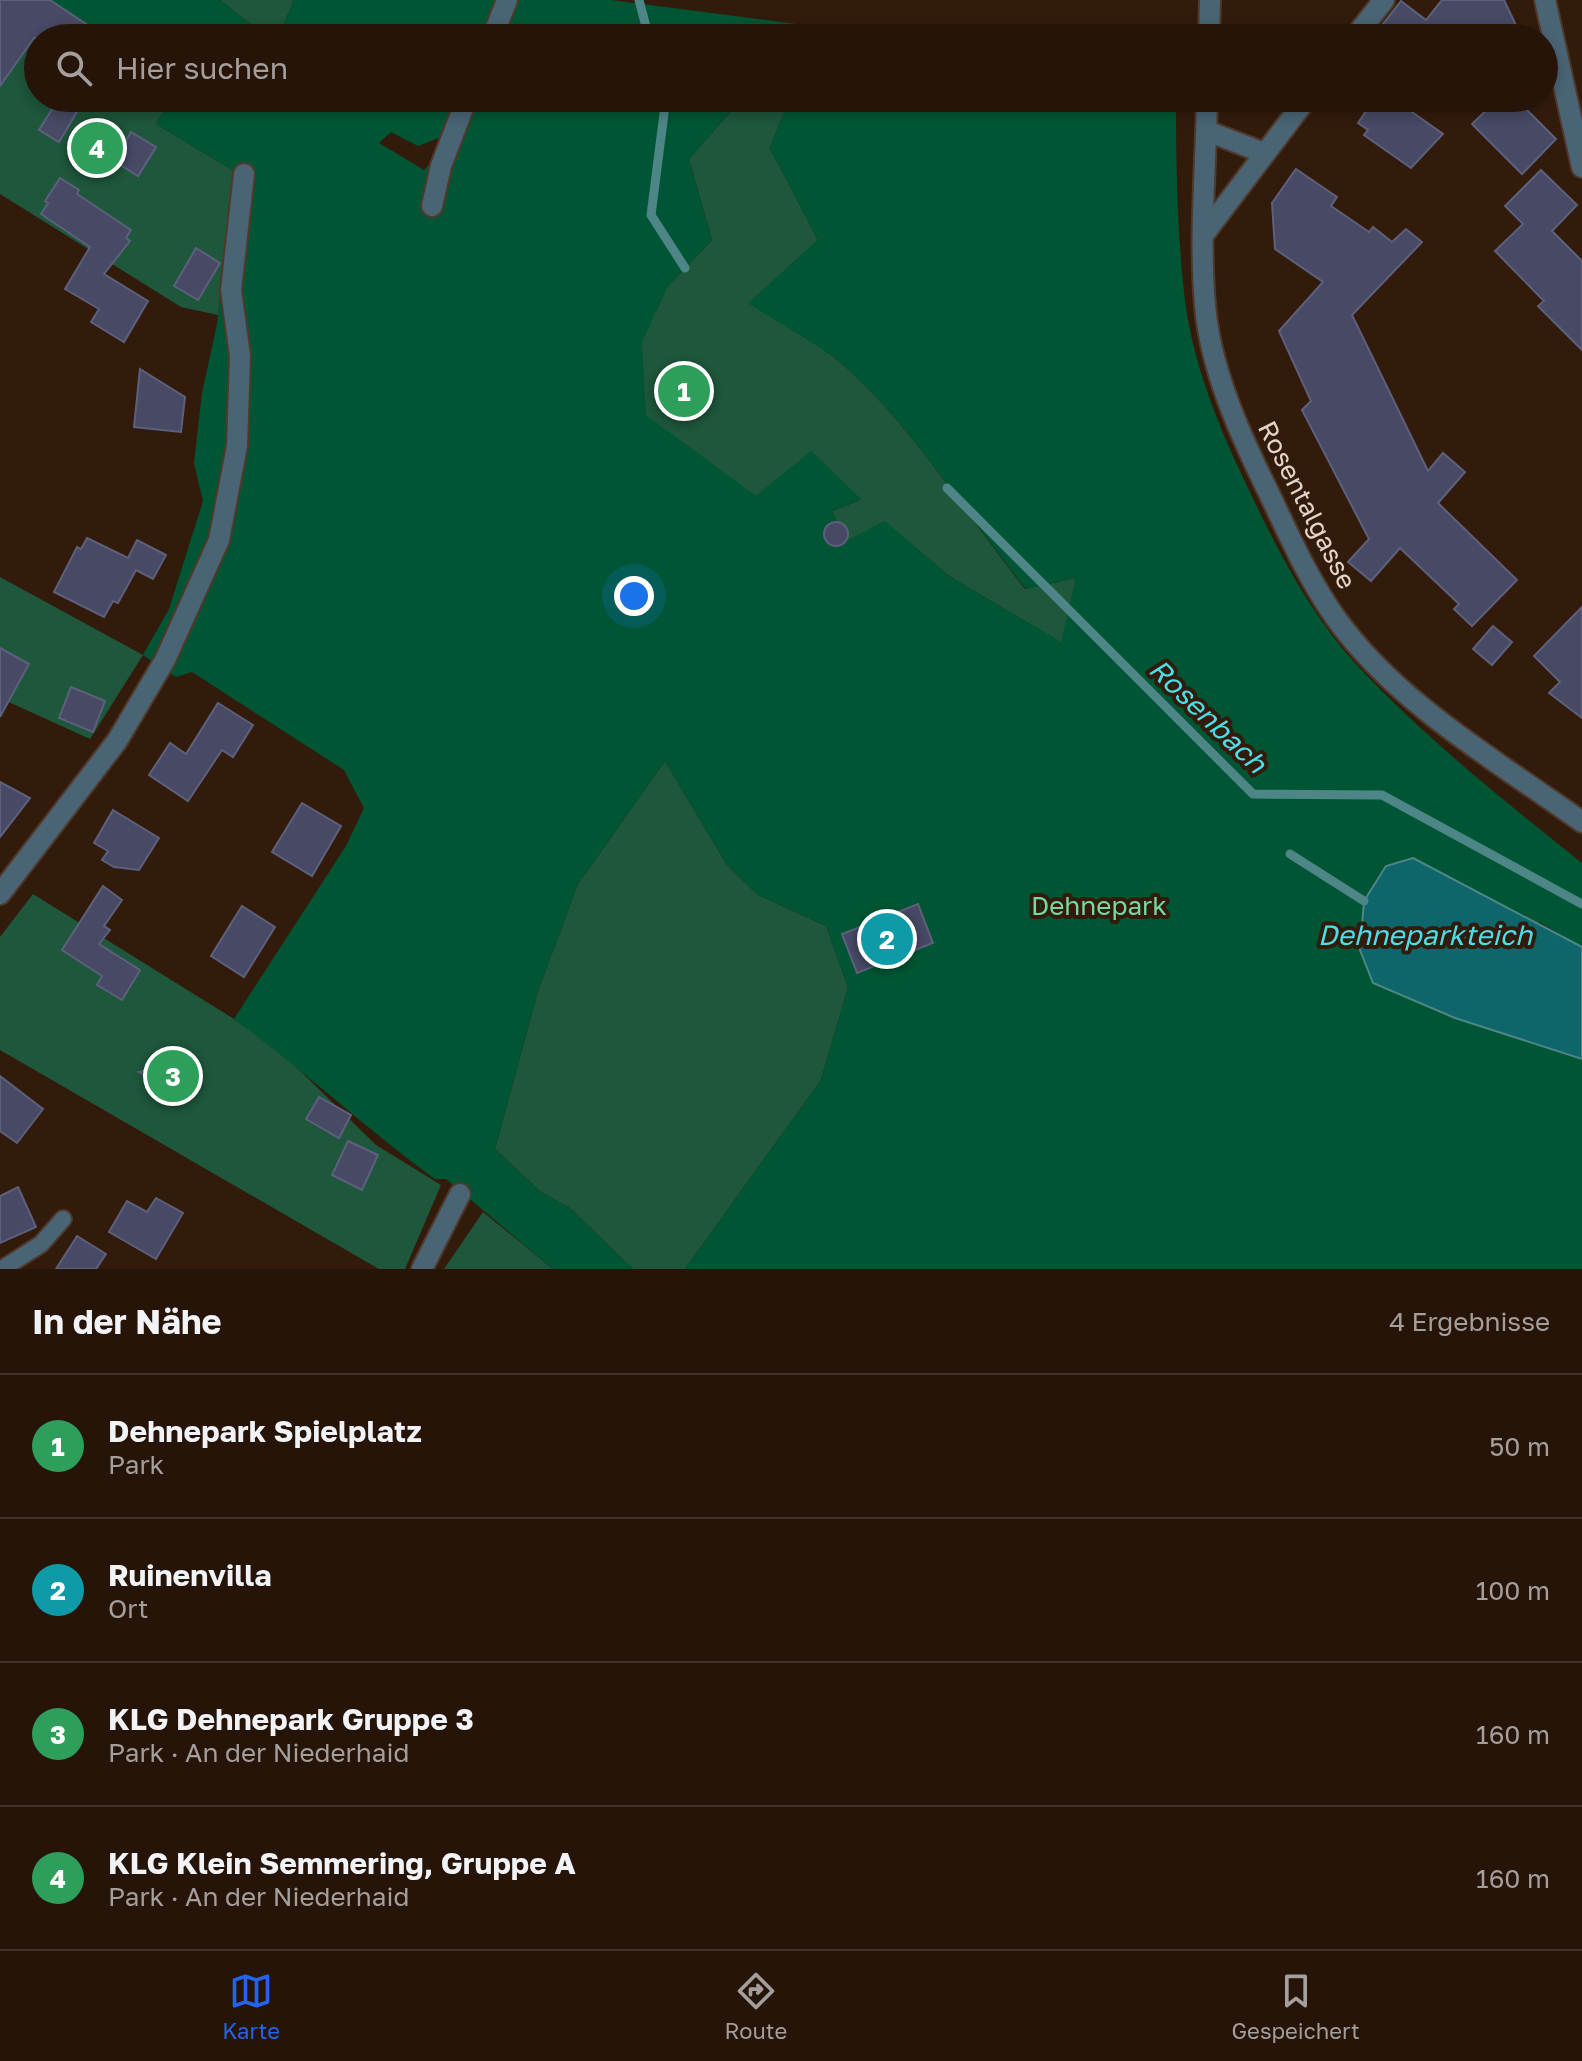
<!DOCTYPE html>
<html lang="de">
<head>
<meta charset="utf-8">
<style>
  :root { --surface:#261409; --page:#322117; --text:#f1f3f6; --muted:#a49e9c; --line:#42332a; --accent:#2563eb }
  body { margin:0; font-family:"Golos Text",sans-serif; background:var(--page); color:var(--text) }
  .you { position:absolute; left:634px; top:596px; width:28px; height:28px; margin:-20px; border:6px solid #fff; border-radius:50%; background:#1a73e8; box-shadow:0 0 0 12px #1a73e833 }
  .badge { display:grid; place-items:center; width:52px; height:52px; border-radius:50%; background:var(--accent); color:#fff; font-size:26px; font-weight:700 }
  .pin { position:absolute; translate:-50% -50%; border:4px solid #fff; box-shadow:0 2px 8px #0006 }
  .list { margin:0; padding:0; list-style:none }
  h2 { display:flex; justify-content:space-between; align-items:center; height:104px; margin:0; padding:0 32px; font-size:34px }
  h2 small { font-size:26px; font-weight:400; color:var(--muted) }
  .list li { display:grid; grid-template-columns:52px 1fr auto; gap:24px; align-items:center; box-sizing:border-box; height:144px; padding:0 32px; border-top:2px solid var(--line) }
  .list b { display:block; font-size:30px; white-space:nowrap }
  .list p { margin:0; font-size:26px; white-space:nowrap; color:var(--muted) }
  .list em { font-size:26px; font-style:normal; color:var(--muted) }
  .icon { flex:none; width:44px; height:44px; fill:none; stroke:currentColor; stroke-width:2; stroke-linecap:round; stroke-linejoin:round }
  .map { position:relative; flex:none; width:1582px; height:1269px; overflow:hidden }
  .search { position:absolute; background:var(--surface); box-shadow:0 4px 12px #0003; left:24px; right:24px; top:24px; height:88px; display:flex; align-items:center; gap:20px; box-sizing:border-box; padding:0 28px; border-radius:44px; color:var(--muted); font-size:30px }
  .sheet { height:680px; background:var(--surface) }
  nav { display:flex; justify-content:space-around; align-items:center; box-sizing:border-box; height:112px; border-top:2px solid var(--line); background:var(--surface); font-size:22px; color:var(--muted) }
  nav a { display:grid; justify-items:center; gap:4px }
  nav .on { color:var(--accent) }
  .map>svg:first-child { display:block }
  .green { fill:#1e573b }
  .forest { fill:#005634 }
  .water { fill:#0e656a; stroke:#4e8687; stroke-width:2 }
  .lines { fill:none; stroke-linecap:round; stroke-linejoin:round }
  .stream { stroke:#4e8687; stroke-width:9 }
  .building { fill:#474965; stroke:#5d607c; stroke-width:2 }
  .lane-casing { stroke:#4f392a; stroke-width:20 }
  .street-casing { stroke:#4f392a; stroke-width:24 }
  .lane { stroke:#496475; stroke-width:16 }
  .street { stroke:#496475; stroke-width:20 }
  .labels { text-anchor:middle; stroke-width:8; stroke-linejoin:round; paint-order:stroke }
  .street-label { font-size:26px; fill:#e4d4ca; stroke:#331b0c }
  .park-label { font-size:26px; fill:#74d9a4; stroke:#331b0c }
  .water-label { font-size:28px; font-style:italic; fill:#49dee8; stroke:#331b0c }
</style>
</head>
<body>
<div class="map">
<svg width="1582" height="1269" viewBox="0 0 1582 1269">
  <rect width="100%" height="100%" fill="#331b0c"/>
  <g class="green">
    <path d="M0,0L38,38V98H172L156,124L234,171L218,315L181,307L0,194Z"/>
    <path d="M220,0H294L278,38H268Z"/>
    <path d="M742,98H790L770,148L818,240L749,303C781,325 822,344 850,371C919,435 967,516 1025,589L1076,578L1062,643L949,576L885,522L846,542L832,511L860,500L791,519L632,444L626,338L656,311L667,287L712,240L689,159Z"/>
    <path d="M0,577L143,655L90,739L0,698Z"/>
    <path d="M665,761L727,865L758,895L826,926L848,987L821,1080L685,1269H633L570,1208L541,1192L495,1149L538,991L578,884Z"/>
    <path d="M33,894L234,1019L283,1054L376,1145L441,1185L405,1269H379L0,1050V937Z"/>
    <path d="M483,1212L553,1269H444Z"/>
  </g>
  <g class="forest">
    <path d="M49,0H220L268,38H107Z"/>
    <path d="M294,0H496L482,38H278Z"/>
    <path d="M516,0H611L904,38H501Z"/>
    <path d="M172,98H458L444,136L418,146L391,132L379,143L424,170L466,127L477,98H742L689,159L712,240L667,287L642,342L646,415L756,496L811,451L861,499L832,511L846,541L885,521L949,576L1061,642L1076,578L1026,589C967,516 919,435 850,371C821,344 781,325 748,303L818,240L770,148L790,98H1176C1176,163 1177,228 1184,292C1190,352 1214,416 1240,471C1271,537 1305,608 1355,663C1424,737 1503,800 1582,863V947L1539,922L1455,1018L1582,1059V1269H685L821,1080L848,987L826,926L758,895L727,865L665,761L578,884L538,991L495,1149L541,1192L570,1208L633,1269H553L446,1179H435C366,1129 304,1070 234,1019L346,846L364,808L344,770L192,672L176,677L143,655L169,609L203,501L194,463L202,393L217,324L234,171L156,124Z"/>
  </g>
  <path class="water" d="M1413,858L1582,947V1059L1455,1018L1373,983L1360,950L1364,901L1386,866Z"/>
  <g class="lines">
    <g class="stream">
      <path d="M639,0L649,38"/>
      <path d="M666,98L651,215L685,268"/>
      <path d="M947,488L1253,794L1382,795L1582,904"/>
      <path d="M1290,854L1364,901"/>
    </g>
  </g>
  <g class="building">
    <path d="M0,0H50L107,38H34L0,86Z"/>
    <path d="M1442,0H1504L1522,38H1372L1401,1L1426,20Z"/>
    <path d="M59,98H85L59,142L39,130Z"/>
    <path d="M1375,98H1392L1443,134L1411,168L1364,135L1368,130L1358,123Z"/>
    <path d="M1499,98H1515L1556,139L1522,174L1472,124Z"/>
    <path d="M131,132L156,147L138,176L114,161Z"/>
    <path d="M1296,169L1337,197L1331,206L1369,232L1373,227L1392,242L1406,229L1422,242L1352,315L1428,471L1443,453L1465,472L1438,503L1517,580L1472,626L1454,609L1459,604L1400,548L1371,581L1348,562L1369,539L1302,410L1311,401L1279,331L1323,282L1275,249L1272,203Z"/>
    <path d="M1541,170L1577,205L1552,231L1582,261V350L1538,306L1544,301L1495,251L1523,224L1505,206Z"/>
    <path d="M60,178L79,190L77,194L131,230L126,238L130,241L104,274L148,301L124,342L91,322L99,309L65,289L90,247L41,214L48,203L45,201Z"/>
    <path d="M196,248L220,263L198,300L174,286Z"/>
    <path d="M140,369L185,397L181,432L134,427Z"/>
    <circle cx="836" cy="534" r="12"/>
    <path d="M87,538L128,558L137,540L166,555L153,579L136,570L118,603L113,601L104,617L54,592L77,547L81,549Z"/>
    <path d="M1582,607V718L1549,693L1560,682L1534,656Z"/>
    <path d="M1493,626L1512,642L1492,665L1473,649Z"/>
    <path d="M0,648L29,664L0,717Z"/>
    <path d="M71,687L105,701L93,732L59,718Z"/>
    <path d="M218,703L253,725L233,757L222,750L188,801L149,775L170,743L186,754Z"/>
    <path d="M0,782L30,798L0,837Z"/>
    <path d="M302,803L341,826L312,876L272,852Z"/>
    <path d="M113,810L159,838L139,870L114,867L102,860L108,851L94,843Z"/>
    <path d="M103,886L122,900L104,926L110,930L99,944L140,970L122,1000L97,985L102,976L62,950Z"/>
    <path d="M918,904L933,943L857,973L842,934Z"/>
    <path d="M242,906L275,927L244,977L211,956Z"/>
    <path d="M170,1066L197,1079L186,1101L139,1072Z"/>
    <path d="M0,1076L43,1109L17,1143L0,1131Z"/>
    <path d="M319,1097L351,1115L339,1138L306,1119Z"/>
    <path d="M348,1141L378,1155L362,1190L332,1175Z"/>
    <path d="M18,1187L36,1227L0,1243V1196Z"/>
    <path d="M156,1198L183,1213L156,1259L109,1232L127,1201L147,1212Z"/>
    <path d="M77,1236L106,1254L96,1269H56Z"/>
  </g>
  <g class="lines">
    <g class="lane-casing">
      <path id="lane" d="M2,1269L41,1244L63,1219"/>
    </g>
    <g class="street-casing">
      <g id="street">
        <path d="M1545,0L1582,167"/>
        <path d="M492,38L507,0"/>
        <path d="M1209,38L1210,0"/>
        <path d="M1354,38L1384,0"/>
        <path d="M1207,98C1206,166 1199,236 1205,305C1210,366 1237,428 1264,483C1286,528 1306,576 1335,617C1396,703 1497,761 1582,822"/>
        <path d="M1207,131L1264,153"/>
        <path d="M432,206L441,166L467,98"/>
        <path d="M1204,234L1307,98"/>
        <path d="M0,894L117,741L165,660L219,540L237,446L240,356L231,290L244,174"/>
        <path d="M422,1269L460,1194"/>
      </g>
    </g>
    <use href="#lane" class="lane"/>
    <use href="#street" class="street"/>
  </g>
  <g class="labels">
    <g class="street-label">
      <text transform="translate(1307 505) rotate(63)" y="9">Rosentalgasse</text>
    </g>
    <g class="park-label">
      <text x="1099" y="915">Dehnepark</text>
    </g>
    <g class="water-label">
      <text transform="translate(1208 716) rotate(44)" y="10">Rosenbach</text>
      <text x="1425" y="945">Dehneparkteich</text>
    </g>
  </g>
</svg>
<div class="you"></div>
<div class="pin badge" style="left:684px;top:391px;background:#2e9e5b">1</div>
<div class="pin badge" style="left:887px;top:939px;background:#0f9aa8">2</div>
<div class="pin badge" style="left:173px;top:1076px;background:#2e9e5b">3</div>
<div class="pin badge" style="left:97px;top:148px;background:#2e9e5b">4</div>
<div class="search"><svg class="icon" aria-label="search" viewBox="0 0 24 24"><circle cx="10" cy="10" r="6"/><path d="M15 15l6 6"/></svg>Hier suchen</div>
</div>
<section class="sheet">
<h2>In der Nähe<small>4 Ergebnisse</small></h2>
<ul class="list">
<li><span class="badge" style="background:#2e9e5b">1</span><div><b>Dehnepark Spielplatz</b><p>Park</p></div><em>50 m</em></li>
<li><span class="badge" style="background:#0f9aa8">2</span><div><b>Ruinenvilla</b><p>Ort</p></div><em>100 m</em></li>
<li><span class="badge" style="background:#2e9e5b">3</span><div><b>KLG Dehnepark Gruppe 3</b><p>Park · An der Niederhaid</p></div><em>160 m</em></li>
<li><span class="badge" style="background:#2e9e5b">4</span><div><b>KLG Klein Semmering, Gruppe A</b><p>Park · An der Niederhaid</p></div><em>160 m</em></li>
</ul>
</section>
<nav>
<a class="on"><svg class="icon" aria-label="map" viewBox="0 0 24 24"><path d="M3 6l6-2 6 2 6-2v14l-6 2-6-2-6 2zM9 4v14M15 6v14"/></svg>Karte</a>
<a><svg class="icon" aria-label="directions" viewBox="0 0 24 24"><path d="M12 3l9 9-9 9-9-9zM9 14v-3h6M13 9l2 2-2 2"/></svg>Route</a>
<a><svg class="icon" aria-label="saved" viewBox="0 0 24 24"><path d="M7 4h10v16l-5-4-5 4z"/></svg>Gespeichert</a>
</nav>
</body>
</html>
